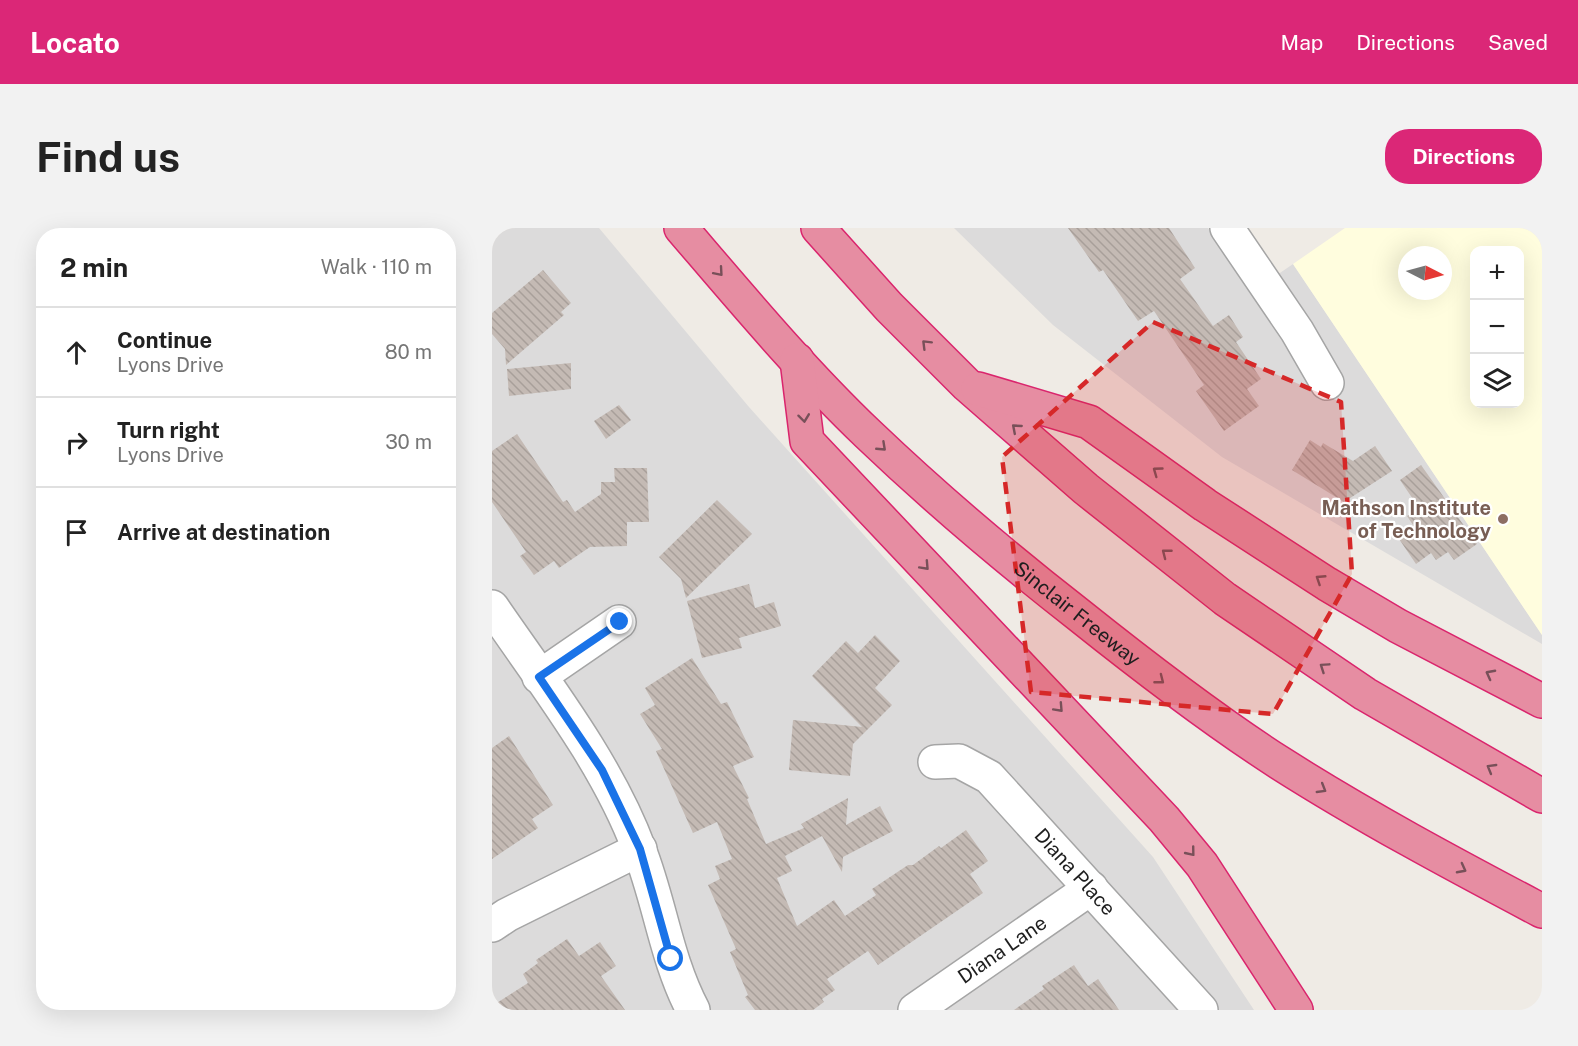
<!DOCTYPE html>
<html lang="en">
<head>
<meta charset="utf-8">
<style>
  :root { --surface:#fff; --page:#f2f2f2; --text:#222; --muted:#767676; --line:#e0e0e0; --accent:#db2777 }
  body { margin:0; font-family:"Public Sans",sans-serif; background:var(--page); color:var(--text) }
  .controls { position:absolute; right:18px; top:18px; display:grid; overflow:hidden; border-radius:12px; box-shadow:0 6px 24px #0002 }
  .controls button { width:54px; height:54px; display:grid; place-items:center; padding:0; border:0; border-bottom:2px solid var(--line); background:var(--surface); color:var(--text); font:30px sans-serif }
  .compass { position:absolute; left:906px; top:18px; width:54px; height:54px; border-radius:50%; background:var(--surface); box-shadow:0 6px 24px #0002; rotate:96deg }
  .stop { position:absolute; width:18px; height:18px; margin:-14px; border:4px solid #1a73e8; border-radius:50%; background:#fff }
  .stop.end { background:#1a73e8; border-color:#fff; box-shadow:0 2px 6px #0008 }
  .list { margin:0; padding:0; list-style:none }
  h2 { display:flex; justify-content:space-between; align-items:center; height:78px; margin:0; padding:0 24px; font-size:26px }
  h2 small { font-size:20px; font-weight:400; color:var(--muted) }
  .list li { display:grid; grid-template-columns:39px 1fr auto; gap:18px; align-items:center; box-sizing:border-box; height:90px; padding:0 24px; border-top:2px solid var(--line) }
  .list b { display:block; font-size:22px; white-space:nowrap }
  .list p { margin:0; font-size:20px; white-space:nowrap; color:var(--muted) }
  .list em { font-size:20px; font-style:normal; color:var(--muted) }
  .icon { flex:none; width:33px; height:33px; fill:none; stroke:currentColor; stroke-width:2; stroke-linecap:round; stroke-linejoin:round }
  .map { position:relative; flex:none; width:1050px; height:782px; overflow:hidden; border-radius:24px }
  header { display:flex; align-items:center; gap:36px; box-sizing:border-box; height:84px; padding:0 30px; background:var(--accent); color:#fff }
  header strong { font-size:28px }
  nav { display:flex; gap:33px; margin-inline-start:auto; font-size:21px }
  .intro { display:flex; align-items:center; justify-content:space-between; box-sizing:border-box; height:144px; padding:0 36px }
  h1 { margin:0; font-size:42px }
  .button { padding:15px 27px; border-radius:24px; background:var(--accent); color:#fff; font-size:21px; font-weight:700 }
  main { display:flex; gap:36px; padding:0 36px }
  aside { flex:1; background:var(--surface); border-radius:24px; box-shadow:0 6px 24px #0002 }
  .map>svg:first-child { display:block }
  .residential { fill:#dcdbdb }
  .education { fill:#fffdde; fill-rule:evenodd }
  .building { fill:url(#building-back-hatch) }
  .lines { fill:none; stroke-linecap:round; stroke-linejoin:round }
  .minor-casing { stroke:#a5a5a5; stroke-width:36 }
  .highway-casing { stroke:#da256d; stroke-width:36 }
  .minor { stroke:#fff; stroke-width:33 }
  .highway { stroke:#e68da2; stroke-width:33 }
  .oneway { stroke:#785059 }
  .route { stroke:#1a73e8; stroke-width:8 }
  .marked { fill:#d62828; fill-opacity:0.2; stroke:#d62828; stroke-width:4.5; stroke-dasharray:12 8; stroke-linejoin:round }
  .education-dot { fill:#8d6e63; stroke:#fff; stroke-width:2 }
  .labels { text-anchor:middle; stroke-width:4.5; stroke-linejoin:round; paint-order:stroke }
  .education-label { font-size:20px; font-weight:bold; fill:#785e54; stroke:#fff; text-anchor:end }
  .street-label { font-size:20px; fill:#1e1e1e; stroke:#fff }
</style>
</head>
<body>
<header>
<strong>Locato</strong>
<nav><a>Map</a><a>Directions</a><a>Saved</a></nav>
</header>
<div class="intro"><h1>Find us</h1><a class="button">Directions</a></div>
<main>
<aside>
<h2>2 min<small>Walk · 110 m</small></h2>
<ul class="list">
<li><svg class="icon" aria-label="ahead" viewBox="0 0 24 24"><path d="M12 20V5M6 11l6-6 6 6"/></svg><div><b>Continue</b><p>Lyons Drive</p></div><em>80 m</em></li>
<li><svg class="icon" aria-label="right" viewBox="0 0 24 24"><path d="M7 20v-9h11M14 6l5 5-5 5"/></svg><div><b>Turn right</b><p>Lyons Drive</p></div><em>30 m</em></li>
<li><svg class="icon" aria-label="arrive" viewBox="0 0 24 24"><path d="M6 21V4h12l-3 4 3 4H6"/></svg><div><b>Arrive at destination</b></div></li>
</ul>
</aside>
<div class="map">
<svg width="1050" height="782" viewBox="0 0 1050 782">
  <defs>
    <pattern id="building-back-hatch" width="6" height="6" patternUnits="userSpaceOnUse" patternTransform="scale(1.5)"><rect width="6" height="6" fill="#c4bab4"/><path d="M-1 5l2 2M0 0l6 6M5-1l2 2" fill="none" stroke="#a89f9a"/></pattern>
  </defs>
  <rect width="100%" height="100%" fill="#efebe5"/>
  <g class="residential">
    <path d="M0,0H107L257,179L661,629L762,782H0Z"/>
    <path d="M462,0H716L760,64L801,36L1050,407V416L730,229L561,97Z"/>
  </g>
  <path class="education" d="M853,0H1050V407L801,36ZM982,22H1028V176H982ZM915,27H951V63H915Z"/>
  <g class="building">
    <path d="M576,0H677L703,40L688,51L721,98L737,87L751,109L744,114L769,151L755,161L767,178L732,203L704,163L712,157L662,83L646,93L611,42L607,44Z"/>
    <path d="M51,42L79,75L69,84L72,87L14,137L13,121L0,106V85Z"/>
    <path d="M79,135V161L17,168L15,141Z"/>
    <path d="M127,177L139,192L114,211L102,193Z"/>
    <path d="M25,206L71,274L75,272L83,284L109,266V254H123L122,240H155L157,294H135V318L98,319L67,340L62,333L42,347L28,328L34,324L0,274V223Z"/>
    <path d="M818,212L829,219L831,215L861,233L883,218L900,243L852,274L800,242Z"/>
    <path d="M929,237L985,316L962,332L956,324L944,332L939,325L924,336L905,308L921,297L915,288L927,280L908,252Z"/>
    <path d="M225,272L260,306L194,370L189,351L167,329Z"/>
    <path d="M257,356L263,380L282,374L289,398L247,410L250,420L210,430L195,373Z"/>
    <path d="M383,407L408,433L383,460L400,477L361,516L358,548L297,542L301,492L370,499L320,448L354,413L366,425Z"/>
    <path d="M200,430L229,476L235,474L262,529L241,538L257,570L255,571L274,616L312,600L309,596L356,570L354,597L388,578L401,603L351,629L350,644L330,608L293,628L300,643L285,650L305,698L342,672L353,688L384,667L380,661L416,637H421L447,618L449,620L474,602L496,633L478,646L491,665L386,737L376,723L335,751L343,762L330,771L332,774L321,782H263L253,769L256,767L238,724L244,721L216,657L228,651L223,638L240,631L225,594L201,605L164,523L170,521L148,486L163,477L153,460Z"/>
    <path d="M17,508L61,577L40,591L46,600L0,631V520Z"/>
    <path d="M75,711L87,728L108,714L124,738L109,748L133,782H0V778L36,755L31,746L46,735L44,732Z"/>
    <path d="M582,737L596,758L606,751L627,782H522L552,761L550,758Z"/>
  </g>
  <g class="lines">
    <g class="minor-casing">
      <g id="minor">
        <path d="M735,0L805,103L835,155"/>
        <path d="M0,379C52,455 115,535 147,621C168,674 174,731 201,782"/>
        <path d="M47,449L127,394"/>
        <path id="s1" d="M443,534L467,533L497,549L709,782"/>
        <path d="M0,697L15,687L148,621"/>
        <path id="s2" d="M423,782L599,660"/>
      </g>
    </g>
    <g class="highway-casing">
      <g id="highway">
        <path id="s3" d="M189,0C249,70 309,142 376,206C443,270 514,330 587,387C652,439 718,490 788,535C873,589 961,636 1050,683"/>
        <path d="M326,0L397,79L475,157L594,261L733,371L873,466L1050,568"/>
        <path d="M305,132L315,213L672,591L710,637L804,782"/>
        <path d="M486,161L597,194L713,277L835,356L906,398L1050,473"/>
      </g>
    </g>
    <use href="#minor" class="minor"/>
    <use href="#highway" class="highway"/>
  </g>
  <defs><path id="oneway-chevron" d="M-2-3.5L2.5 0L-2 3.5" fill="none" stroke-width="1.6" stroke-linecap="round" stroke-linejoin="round" transform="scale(1.5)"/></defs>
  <g class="oneway">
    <use href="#oneway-chevron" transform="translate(227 44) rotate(49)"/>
    <use href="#oneway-chevron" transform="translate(434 116) rotate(-135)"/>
    <use href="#oneway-chevron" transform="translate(312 190) rotate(83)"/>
    <use href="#oneway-chevron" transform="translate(524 200) rotate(-139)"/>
    <use href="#oneway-chevron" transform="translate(390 219) rotate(43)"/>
    <use href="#oneway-chevron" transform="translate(665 243) rotate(-144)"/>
    <use href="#oneway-chevron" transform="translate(674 325) rotate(-142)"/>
    <use href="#oneway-chevron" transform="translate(433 338) rotate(47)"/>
    <use href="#oneway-chevron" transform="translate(828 351) rotate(-147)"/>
    <use href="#oneway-chevron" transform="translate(832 439) rotate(-146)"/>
    <use href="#oneway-chevron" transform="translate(998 446) rotate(-152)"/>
    <use href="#oneway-chevron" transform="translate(668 452) rotate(38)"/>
    <use href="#oneway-chevron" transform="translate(567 480) rotate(47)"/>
    <use href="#oneway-chevron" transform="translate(999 540) rotate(-150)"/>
    <use href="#oneway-chevron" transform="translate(830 561) rotate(31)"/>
    <use href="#oneway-chevron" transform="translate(699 624) rotate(51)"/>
    <use href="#oneway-chevron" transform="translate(970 641) rotate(28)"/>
  </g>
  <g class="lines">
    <path class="route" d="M128,394L47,449L110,542L148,621L179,731"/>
  </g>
  <path class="marked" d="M661,94L849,174L860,346L781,486L539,464L510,229Z"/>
  <circle class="education-dot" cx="1011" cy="291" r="6"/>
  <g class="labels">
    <g class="education-label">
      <text x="999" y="287">Mathson Institute<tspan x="999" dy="23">of Technology</tspan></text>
    </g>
    <g class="street-label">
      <text dy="7" stroke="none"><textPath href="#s3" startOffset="554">Sinclair Freeway</textPath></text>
      <text dy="7" stroke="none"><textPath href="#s1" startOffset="186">Diana Place</textPath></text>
      <text dy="7" stroke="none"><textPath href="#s2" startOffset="106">Diana Lane</textPath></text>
    </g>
  </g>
</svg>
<div class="controls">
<button>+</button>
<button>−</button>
<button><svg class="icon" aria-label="layers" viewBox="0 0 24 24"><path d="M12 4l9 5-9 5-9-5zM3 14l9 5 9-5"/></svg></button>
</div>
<svg class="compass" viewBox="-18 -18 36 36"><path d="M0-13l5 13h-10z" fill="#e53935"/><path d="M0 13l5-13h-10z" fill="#767676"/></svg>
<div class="stop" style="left:179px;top:731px"></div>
<div class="stop end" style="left:128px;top:394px"></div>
</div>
</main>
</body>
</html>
